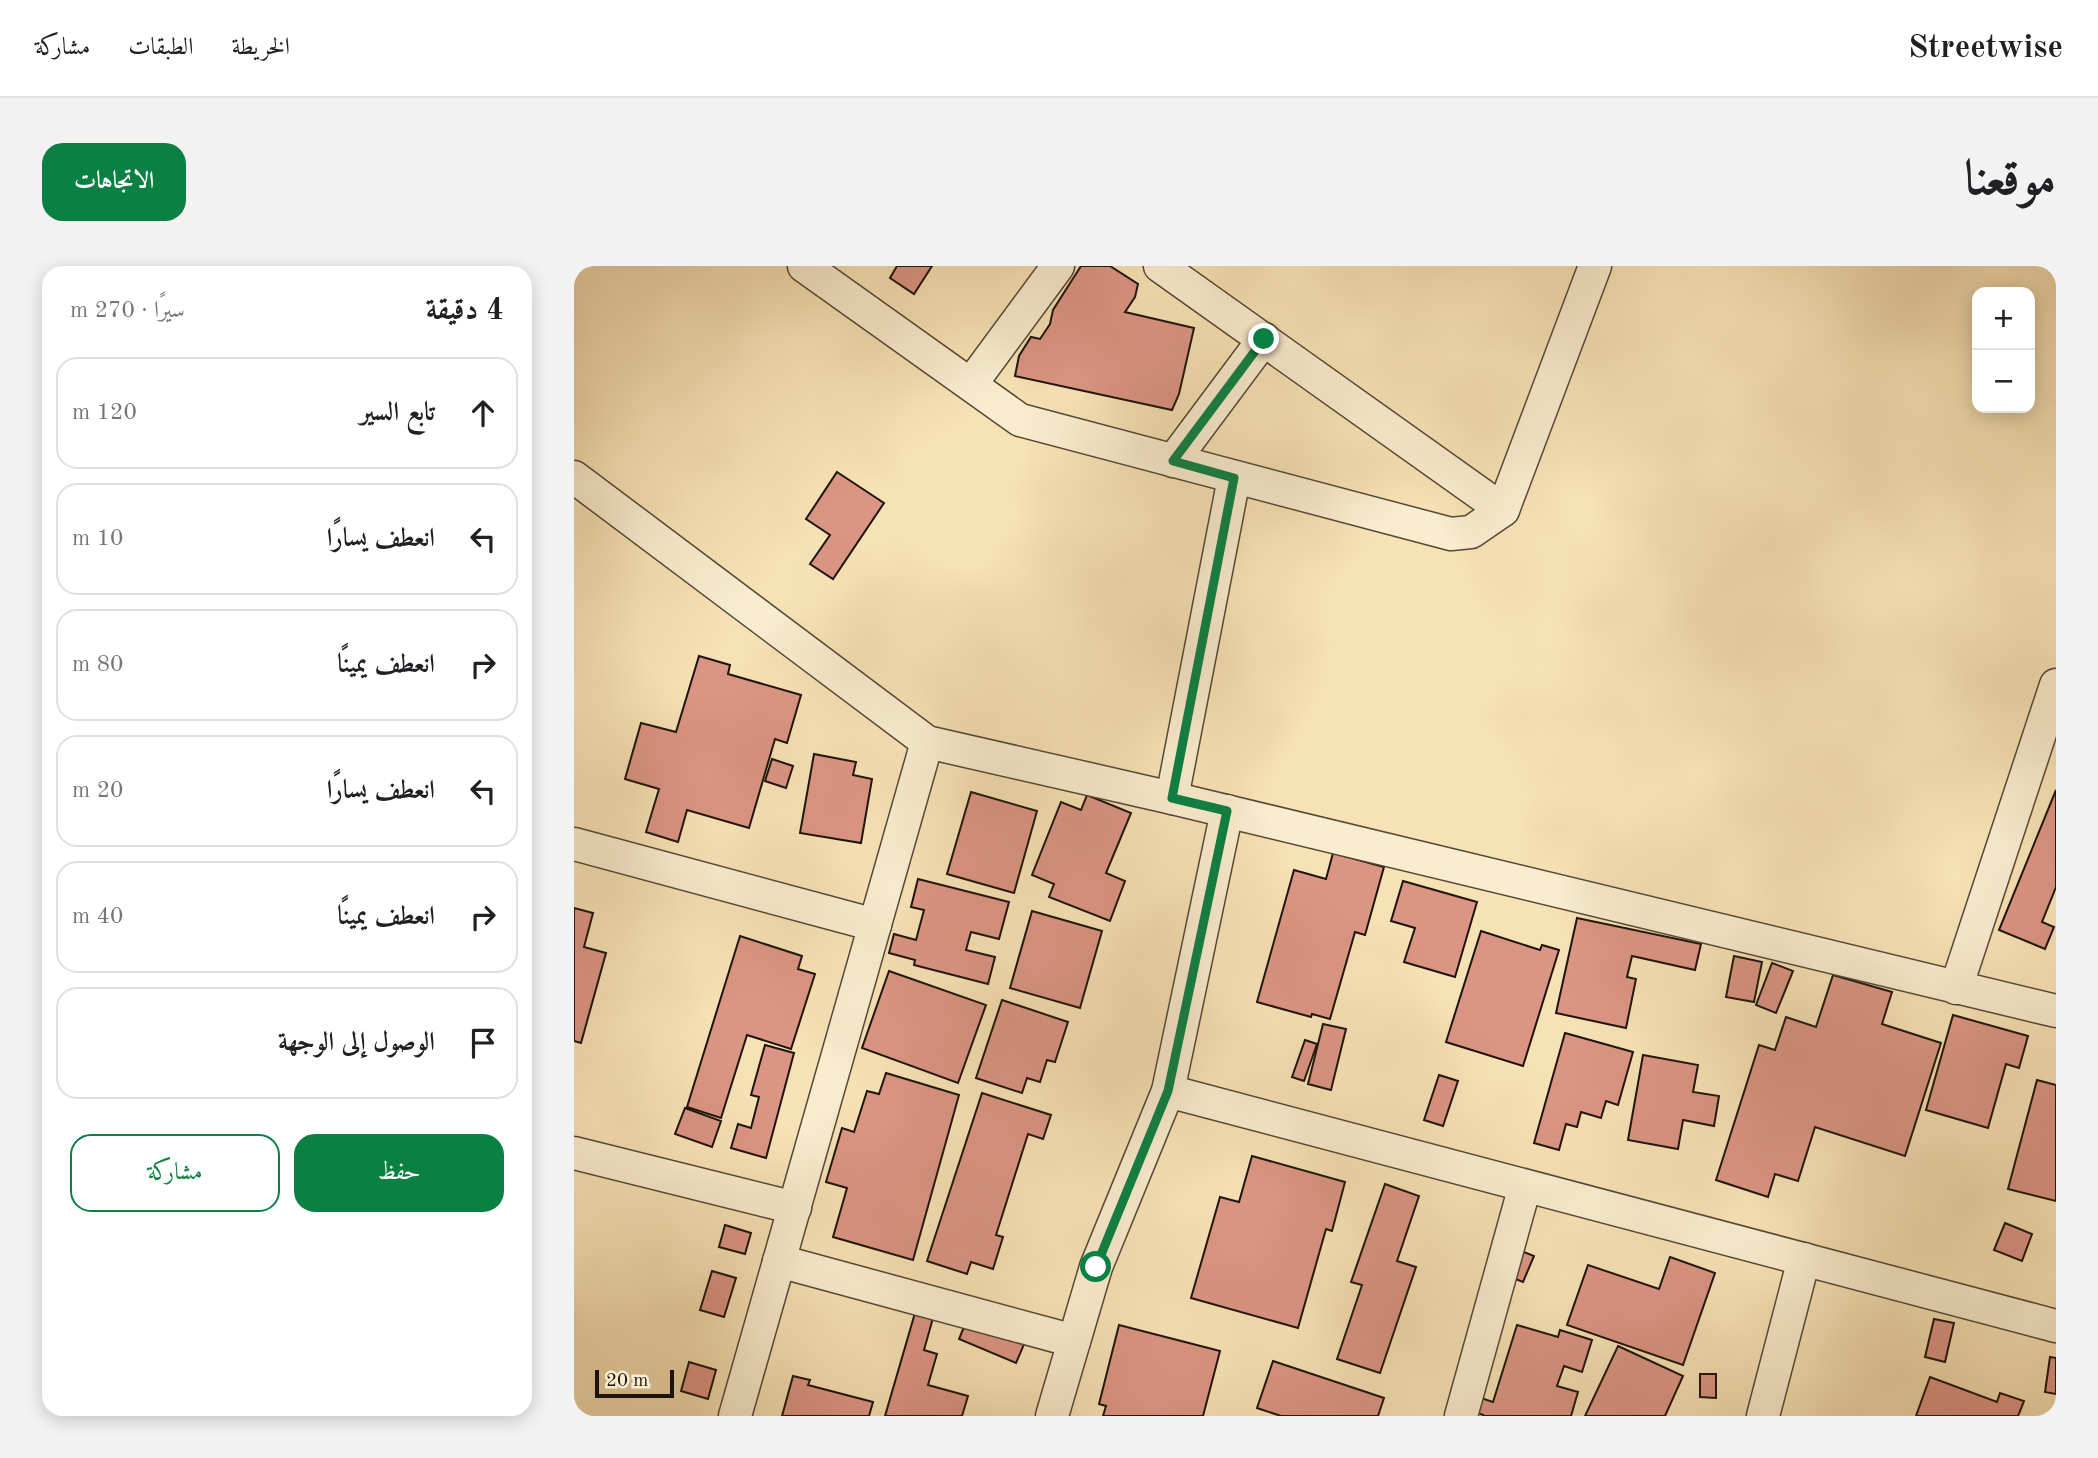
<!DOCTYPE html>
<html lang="ar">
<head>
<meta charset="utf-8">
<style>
  :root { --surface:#fff; --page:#f2f2f2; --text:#202124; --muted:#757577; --line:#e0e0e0; --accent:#0b8043 }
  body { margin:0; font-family:"Old Standard TT",Amiri,serif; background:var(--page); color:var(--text); direction:rtl }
  .controls { position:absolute; right:21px; top:21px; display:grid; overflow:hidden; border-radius:14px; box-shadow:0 4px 18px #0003 }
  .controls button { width:63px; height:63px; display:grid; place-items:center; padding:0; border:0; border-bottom:2px solid var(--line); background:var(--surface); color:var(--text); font:35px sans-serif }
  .scale { position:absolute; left:21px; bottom:18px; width:79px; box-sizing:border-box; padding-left:7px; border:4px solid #1e140c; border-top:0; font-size:19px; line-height:24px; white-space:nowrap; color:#1e140c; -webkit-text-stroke:5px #faeccf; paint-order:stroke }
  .stop { position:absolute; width:21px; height:21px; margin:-16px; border:5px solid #0b8043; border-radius:50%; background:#fff }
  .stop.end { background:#0b8043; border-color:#fff; box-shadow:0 2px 7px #0008 }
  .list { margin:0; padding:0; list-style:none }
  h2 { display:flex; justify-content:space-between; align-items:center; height:91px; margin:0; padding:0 28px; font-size:30px }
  h2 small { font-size:23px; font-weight:400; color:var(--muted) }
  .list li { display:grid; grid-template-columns:46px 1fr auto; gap:21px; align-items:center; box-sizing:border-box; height:112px; margin:0 14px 14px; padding:0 14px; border:2px solid var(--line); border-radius:21px }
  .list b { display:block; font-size:26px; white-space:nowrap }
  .list em { font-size:23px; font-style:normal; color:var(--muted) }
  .actions { display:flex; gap:14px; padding:21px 28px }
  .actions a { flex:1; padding:16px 0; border:2px solid var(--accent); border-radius:21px; text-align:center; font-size:24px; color:var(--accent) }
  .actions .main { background:var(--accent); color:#fff }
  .icon { flex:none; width:38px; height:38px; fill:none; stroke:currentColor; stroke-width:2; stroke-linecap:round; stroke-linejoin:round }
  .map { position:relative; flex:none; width:1482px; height:1150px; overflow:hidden; direction:ltr; border-radius:21px }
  header { display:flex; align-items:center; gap:42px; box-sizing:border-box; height:98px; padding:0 35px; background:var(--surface); border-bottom:2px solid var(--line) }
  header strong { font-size:33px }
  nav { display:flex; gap:38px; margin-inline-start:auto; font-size:24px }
  .intro { display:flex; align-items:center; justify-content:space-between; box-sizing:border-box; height:168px; padding:0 42px }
  h1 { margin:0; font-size:49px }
  .button { padding:18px 32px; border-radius:21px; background:var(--accent); color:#fff; font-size:24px; font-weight:700 }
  main { display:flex; gap:42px; padding:0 42px }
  aside { flex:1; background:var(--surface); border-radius:21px; box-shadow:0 4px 18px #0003 }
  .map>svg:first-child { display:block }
  .building { fill:#db9584; stroke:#1e140c; stroke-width:2 }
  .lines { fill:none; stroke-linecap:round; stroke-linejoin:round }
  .minor-casing { stroke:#544836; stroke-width:35 }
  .minor { stroke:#faeccf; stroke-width:32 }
  .route { stroke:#0b8043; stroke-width:9 }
</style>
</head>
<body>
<header>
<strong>Streetwise</strong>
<nav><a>الخريطة</a><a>الطبقات</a><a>مشاركة</a></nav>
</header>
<div class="intro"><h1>موقعنا</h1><a class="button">الاتجاهات</a></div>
<main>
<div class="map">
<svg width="1482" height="1150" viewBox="0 0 1482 1150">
  <rect width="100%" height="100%" fill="#f7e2b5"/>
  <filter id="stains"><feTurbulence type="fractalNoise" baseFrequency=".00286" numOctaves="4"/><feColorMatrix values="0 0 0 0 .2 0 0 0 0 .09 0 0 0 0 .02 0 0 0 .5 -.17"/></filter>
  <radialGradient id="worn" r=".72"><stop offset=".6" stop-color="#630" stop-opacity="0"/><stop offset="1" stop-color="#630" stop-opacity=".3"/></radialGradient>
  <g class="building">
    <path d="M323,0H358L340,28L316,12Z"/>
    <path d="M507,0H536L564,18L561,31L551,46L620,62L605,128L598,144L441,110L445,90L457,71L466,73L476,58L479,44Z"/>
    <path d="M263,206L310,237L259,313L236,298L256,269L232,253Z"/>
    <path d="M125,390L156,399L154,408L227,429L213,477L201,473L175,562L113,544L104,576L72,566L85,523L51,513L67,457L102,466Z"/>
    <path d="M240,488L282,496L279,509L298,513L287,577L226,567Z"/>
    <path d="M198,493L219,500L212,522L191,515Z"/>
    <path d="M1482,524V621L1468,656L1480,661L1471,683L1425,664Z"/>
    <path d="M397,526L463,545L440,627L373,608Z"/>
    <path d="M513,529L557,547L532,607L551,615L536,655L475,631L480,618L458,609L487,536L507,544Z"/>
    <path d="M759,587L810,601L791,669L781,666L756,753L738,748L737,751L683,736L720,604L752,613Z"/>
    <path d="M344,613L435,636L425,673L397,666L392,684L421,691L414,718L340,699L341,694L315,687L320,668L342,674L350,644L337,641Z"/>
    <path d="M829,615L903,636L881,711L830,696L841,662L817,655Z"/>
    <path d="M0,642L19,647L10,681L32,687L7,777L0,775Z"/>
    <path d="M458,645L528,665L506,742L436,722Z"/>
    <path d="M1003,652L1127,678L1121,704L1058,690L1053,711L1062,713L1052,762L982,747Z"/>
    <path d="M907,665L966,684L968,679L985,684L949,800L872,776Z"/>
    <path d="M166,670L228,690L224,703L241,708L217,783L173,769L147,852L113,841Z"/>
    <path d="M1160,690L1188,696L1180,736L1152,731Z"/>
    <path d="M1198,697L1219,705L1202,747L1182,739Z"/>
    <path d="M315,705L412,739L384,817L288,782Z"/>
    <path d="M1259,709L1318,726L1308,758L1367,777L1331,890L1241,861L1224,915L1201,908L1194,931L1142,914L1185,779L1201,784L1212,751L1242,761Z"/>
    <path d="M428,734L494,756L481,796L473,794L466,816L453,812L448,827L402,812Z"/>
    <path d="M1379,749L1454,770L1445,802L1432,798L1414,862L1352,844Z"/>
    <path d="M749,758L772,763L757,824L734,818Z"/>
    <path d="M991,767L1059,786L1044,839L1032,835L1027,852L1007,846L1003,861L992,858L985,884L960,877Z"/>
    <path d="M731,774L743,778L730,815L718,811Z"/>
    <path d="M191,779L220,787L192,892L157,882L164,858L177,862L185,831L177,829Z"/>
    <path d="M1069,789L1124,799L1119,826L1145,830L1140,860L1109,854L1104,883L1054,874Z"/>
    <path d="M312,807L385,829L339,994L259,971L273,922L252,916L268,862L280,866L293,825L305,828Z"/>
    <path d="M865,809L884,815L869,860L850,854Z"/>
    <path d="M1463,814L1482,819V935L1434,923Z"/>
    <path d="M408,827L477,849L469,873L454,868L422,969L429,971L419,1003L397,996L393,1008L353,995Z"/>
    <path d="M111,842L147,855L138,881L101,868Z"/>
    <path d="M678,890L771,916L758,965L752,963L724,1062L617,1032L646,931L665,936Z"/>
    <path d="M811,918L845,930L823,995L842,1001L806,1107L763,1093L788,1019L777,1016Z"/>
    <path d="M1431,957L1458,968L1448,995L1420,984Z"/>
    <path d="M151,959L177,967L171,988L145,981Z"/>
    <path d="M940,982L960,990L949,1016L929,1008Z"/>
    <path d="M1096,991L1141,1007L1109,1099L993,1059L1014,999L1085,1023Z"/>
    <path d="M138,1005L162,1012L150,1051L126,1044Z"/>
    <path d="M341,1047L359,1052L350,1084L363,1088L354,1119L394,1130L388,1150H311Z"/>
    <path d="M394,1051L451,1076L442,1097L385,1073Z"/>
    <path d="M1360,1053L1380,1057L1371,1096L1351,1091Z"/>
    <path d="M545,1059L646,1085L629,1150H529L532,1140L525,1138Z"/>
    <path d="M943,1059L984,1071L986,1064L1018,1074L1008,1106L990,1100L983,1120L1004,1126L997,1150H911L897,1144L901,1130L919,1136Z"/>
    <path d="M1044,1080L1109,1110L1091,1150H1011Z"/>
    <path d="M1476,1091L1482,1092V1128L1471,1126Z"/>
    <path d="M699,1095L810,1132L804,1150H707L683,1142Z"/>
    <path d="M115,1096L142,1104L134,1133L107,1125Z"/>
    <path d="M1126,1108H1142V1132L1126,1131Z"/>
    <path d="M219,1110L236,1114L234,1119L299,1136L295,1150H208Z"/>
    <path d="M1356,1111L1423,1136L1426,1127L1450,1135L1444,1150H1342Z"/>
  </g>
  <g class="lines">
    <g class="minor-casing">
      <g id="minor">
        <path d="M230,0L446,154L877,268L897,266L929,244L1021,0"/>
        <path d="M586,0L929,244"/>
        <path d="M397,118L484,0"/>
        <path d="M599,195L690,73"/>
        <path d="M0,211L353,476L598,532L1482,745"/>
        <path d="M598,532L660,212"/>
        <path d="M0,578L301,659"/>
        <path d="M1382,722L1482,419"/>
        <path d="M594,825L1482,1060"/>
        <path d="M0,887L221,942"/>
        <path d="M205,995L500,1075"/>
        <path d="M161,1150L353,476"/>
        <path d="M478,1150L522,1001L594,825L653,545"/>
        <path d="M887,1150L951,920"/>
        <path d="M1189,1150L1230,993"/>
      </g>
    </g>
    <use href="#minor" class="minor"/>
  </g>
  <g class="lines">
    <path class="route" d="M522,1001L594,825L653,545L598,532L660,212L599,195L690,73"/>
  </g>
  <rect width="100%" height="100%" filter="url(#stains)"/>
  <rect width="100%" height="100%" fill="url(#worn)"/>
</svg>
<div class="controls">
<button>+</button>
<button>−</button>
</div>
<div class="scale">20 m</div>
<div class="stop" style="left:522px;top:1001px"></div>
<div class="stop end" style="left:690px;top:73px"></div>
</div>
<aside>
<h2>4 دقيقة<small>سيرًا · 270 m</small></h2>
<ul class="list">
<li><svg class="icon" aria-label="ahead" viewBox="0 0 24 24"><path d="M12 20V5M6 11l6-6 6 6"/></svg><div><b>تابع السير</b></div><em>120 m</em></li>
<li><svg class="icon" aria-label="left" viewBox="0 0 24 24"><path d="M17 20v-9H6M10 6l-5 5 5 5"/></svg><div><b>انعطف يسارًا</b></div><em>10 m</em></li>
<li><svg class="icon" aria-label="right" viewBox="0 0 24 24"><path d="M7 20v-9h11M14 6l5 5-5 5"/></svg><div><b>انعطف يمينًا</b></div><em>80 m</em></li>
<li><svg class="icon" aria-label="left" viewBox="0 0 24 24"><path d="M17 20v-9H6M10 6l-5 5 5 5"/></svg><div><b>انعطف يسارًا</b></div><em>20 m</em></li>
<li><svg class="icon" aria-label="right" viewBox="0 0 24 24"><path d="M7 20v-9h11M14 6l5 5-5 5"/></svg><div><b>انعطف يمينًا</b></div><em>40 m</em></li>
<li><svg class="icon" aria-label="arrive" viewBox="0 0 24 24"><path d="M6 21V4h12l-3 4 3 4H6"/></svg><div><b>الوصول إلى الوجهة</b></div></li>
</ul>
<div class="actions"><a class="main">حفظ</a><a>مشاركة</a></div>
</aside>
</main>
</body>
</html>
